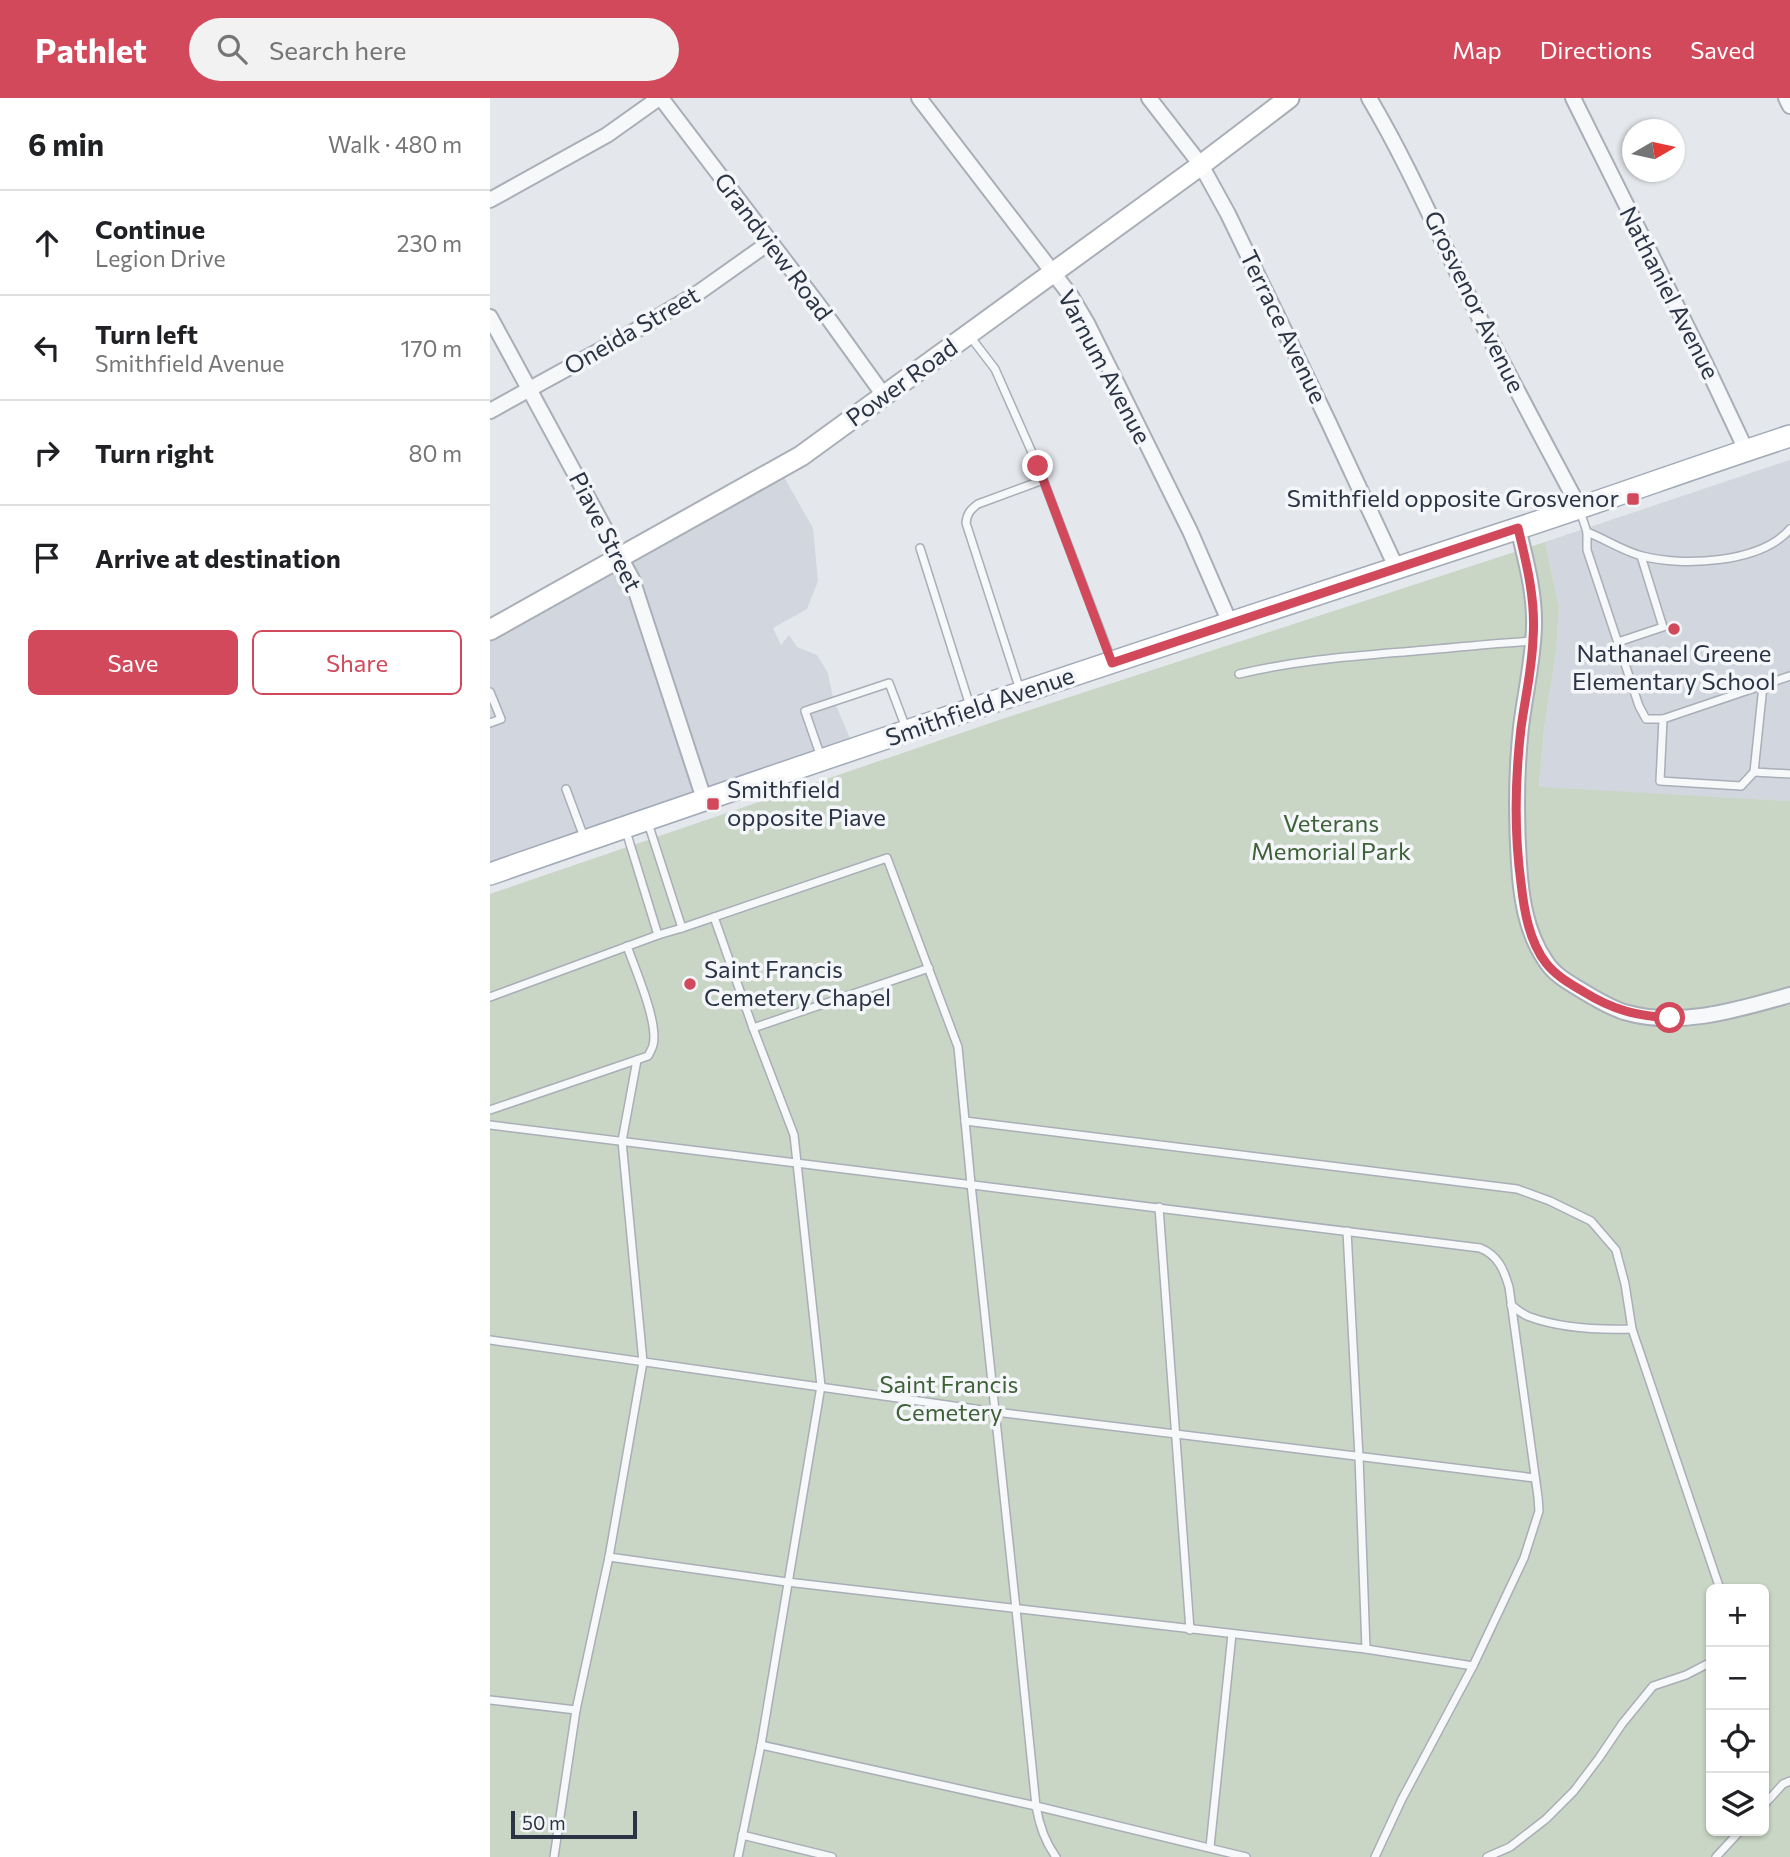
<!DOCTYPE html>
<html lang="en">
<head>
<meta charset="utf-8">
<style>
  :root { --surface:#fff; --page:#f2f2f2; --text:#202124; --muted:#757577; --line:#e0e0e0; --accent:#d1495b }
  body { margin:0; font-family:Commissioner,sans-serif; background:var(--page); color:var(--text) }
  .controls { position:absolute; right:21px; bottom:21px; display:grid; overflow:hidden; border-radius:10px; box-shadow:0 2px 5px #0004 }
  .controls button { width:63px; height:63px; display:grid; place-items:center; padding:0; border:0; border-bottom:2px solid var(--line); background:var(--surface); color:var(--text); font:35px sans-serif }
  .compass { position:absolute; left:1132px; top:21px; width:63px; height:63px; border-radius:50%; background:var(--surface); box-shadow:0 2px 5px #0004; rotate:81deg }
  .scale { position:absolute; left:21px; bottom:18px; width:126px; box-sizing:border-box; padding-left:7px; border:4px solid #2b3445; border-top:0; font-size:19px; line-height:24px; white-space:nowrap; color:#2b3445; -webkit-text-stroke:5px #f4f6f9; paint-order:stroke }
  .stop { position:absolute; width:21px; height:21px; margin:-16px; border:5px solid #d1495b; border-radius:50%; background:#fff }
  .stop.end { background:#d1495b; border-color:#fff; box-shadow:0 2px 7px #0008 }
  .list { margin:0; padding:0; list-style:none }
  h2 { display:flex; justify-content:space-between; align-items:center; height:91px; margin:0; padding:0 28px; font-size:30px }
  h2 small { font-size:23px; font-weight:400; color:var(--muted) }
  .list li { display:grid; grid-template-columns:46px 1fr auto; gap:21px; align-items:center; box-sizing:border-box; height:105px; padding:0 28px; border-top:2px solid var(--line) }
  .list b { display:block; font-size:26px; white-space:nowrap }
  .list p { margin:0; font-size:23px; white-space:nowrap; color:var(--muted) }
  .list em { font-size:23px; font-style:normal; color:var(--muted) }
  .actions { display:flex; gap:14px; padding:21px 28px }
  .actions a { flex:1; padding:16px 0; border:2px solid var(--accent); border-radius:10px; text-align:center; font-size:24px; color:var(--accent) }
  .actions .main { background:var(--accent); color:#fff }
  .icon { flex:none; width:38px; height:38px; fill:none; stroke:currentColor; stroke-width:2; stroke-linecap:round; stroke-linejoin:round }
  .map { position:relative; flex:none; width:1300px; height:1759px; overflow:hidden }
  header { display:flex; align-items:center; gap:42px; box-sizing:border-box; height:98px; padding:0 35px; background:var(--accent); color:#fff }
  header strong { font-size:33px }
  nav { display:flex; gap:38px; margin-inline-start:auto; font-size:24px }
  .search { width:490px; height:63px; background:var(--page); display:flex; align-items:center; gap:18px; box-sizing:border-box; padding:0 24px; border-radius:38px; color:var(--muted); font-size:26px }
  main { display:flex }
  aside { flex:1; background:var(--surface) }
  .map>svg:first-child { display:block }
  .built { fill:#d2d6de }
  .green { fill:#c9d6c5; fill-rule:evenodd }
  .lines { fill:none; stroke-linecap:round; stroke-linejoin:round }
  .service-casing { stroke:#a9aeb7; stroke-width:10 }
  .minor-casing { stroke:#a9aeb7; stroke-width:18 }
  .secondary-casing { stroke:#a9aeb7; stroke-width:23 }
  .primary-casing { stroke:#a3abb8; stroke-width:24 }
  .service { stroke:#f7f8fa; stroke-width:7 }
  .minor { stroke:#f7f8fa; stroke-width:14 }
  .secondary { stroke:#fff; stroke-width:19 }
  .primary { stroke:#fff; stroke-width:21 }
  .route { stroke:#d1495b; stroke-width:9 }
  .poi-dot { fill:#d1495b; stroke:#f4f6f9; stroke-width:2.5 }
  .labels { text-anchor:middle; stroke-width:7; stroke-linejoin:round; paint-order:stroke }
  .street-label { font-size:24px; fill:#2b3445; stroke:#f4f6f9 }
  .poi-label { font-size:24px; fill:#2b3445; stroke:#f4f6f9; text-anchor:start }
  .park-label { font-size:24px; fill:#3f6138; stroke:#f4f6f9 }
</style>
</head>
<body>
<header>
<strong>Pathlet</strong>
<div class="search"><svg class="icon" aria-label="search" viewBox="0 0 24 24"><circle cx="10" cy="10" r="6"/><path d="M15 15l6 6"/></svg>Search here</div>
<nav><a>Map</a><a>Directions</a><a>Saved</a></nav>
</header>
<main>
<aside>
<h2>6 min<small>Walk · 480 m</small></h2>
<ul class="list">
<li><svg class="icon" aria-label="ahead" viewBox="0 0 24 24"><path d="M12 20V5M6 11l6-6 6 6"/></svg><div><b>Continue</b><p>Legion Drive</p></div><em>230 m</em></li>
<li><svg class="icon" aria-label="left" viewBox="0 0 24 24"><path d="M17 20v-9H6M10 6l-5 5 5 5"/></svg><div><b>Turn left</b><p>Smithfield Avenue</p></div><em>170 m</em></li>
<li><svg class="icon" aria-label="right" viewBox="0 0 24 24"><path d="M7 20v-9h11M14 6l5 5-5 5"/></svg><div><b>Turn right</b></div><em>80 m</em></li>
<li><svg class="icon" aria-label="arrive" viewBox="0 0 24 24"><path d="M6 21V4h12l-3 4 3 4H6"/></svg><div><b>Arrive at destination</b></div></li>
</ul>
<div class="actions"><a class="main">Save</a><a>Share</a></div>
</aside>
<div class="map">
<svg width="1300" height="1759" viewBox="0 0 1300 1759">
  <rect width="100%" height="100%" fill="#e4e7ec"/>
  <g class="built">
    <path d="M1300,362V703L1049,690L1054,631L1066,553L1069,509L1055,444Z"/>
    <path d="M291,374L323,430L328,483L317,511L283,530L291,547L299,537L307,549L327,557L338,575L343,600L364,650L0,775V532Z"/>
  </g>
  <path class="green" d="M1055,444L1069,509L1066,553L1054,631L1049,689L1300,703V1759H0V796L515,620ZM1221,1491H1274V1733H1221Z"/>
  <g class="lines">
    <g class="service-casing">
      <g id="service">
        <path d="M479,237L505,271L548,368L621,561"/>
        <path d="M1090,413L1097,434V452L1149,608L1156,621H1173L1300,578"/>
        <path d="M1097,434C1115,441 1133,453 1152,458C1193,469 1271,465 1300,431"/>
        <path d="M430,450L480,608"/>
        <path d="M1128,544L1173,529L1151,458"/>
        <path d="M749,576C807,562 866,558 925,553C964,550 1003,545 1043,543"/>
        <path d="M1273,588L1264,674L1300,676"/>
        <path d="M530,592L476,425C477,415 481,411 488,406L553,382"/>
        <path d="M0,594L11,621L0,625"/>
        <path d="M1173,621L1170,683L1251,688L1264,674"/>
        <path d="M331,659L315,613L399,585L416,630"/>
        <path d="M76,691L95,742"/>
        <path d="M158,725L192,830"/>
        <path d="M136,733L168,837"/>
        <path d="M224,819L263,930L304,1037L331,1288L271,1647L248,1759"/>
        <path d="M0,899L168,837L192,830L397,760L468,949L481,1086L526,1511L546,1708C549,1726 555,1744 566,1759"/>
        <path d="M263,930L439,870"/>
        <path d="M0,1012L158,958C159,956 163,949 163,947C169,925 145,871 137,848"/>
        <path d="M475,1023L1027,1091L1060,1103L1101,1123L1126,1152L1135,1186L1142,1231L1230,1491"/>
        <path d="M0,1027L990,1150C1008,1157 1014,1172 1019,1189L1048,1399L1049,1413L1034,1460L983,1568L912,1701L885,1759"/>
        <path d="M669,1109L700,1532"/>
        <path d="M857,1133L869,1359L876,1551L983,1568"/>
        <path d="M1021,1207C1027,1211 1033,1217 1040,1219C1070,1230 1110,1232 1142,1231"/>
        <path d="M0,1242L506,1314L1045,1380"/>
        <path d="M119,1459L297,1484L876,1551"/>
        <path d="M0,1602L86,1612"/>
        <path d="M271,1647L546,1708L756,1759"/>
        <path d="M1274,1707L1293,1686L1300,1683"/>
        <path d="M252,1737L342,1759"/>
        <path d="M720,1749L742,1536"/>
        <path d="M64,1759L86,1612L119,1459L153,1264L132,1043L147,962"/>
        <path d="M997,1759L1020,1749L1056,1721L1084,1693L1109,1660L1132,1626L1163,1588L1196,1577L1221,1564"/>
        <path d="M1226,1759L1250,1733"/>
      </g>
    </g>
    <g class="minor-casing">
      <g id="minor">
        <path d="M171,0L336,217L395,299"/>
        <path d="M429,0L581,198L597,225L700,433L740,525"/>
        <path d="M659,0L711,67L738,116L838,323L906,469"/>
        <path d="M879,0C920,69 951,143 987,215C1020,280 1055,345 1089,409"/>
        <path d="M1083,0L1215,265L1256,352"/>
        <path d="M1296,0L1300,8"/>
        <path d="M0,102L117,37L169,0"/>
        <path d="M0,219L142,481L214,701"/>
        <path d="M0,313L138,237L208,195L280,144"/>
        <path d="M1028,430C1036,463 1045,495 1044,529C1043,563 1035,596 1031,629C1026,675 1026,720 1029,766C1031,799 1036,834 1055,862C1063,876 1078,884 1091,892C1104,900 1119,909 1134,914C1189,930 1247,912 1300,897"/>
      </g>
    </g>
    <g class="secondary-casing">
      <path id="secondary" d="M0,532L311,358L711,67L799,0"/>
    </g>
    <g class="primary-casing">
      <path id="primary" d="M0,776C341,657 683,543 1026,431C1118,401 1208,368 1300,338"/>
    </g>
    <use href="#service" class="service"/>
    <use href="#minor" class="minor"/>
    <use href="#secondary" class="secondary"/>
    <use href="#primary" class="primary"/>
  </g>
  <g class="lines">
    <path class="route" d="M548,368L622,565L1028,430C1037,467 1046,503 1043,541C1042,571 1035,601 1031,630C1025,682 1024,734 1031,785C1034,812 1039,843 1056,865C1066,878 1081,886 1094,894C1123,912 1147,918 1180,920"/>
  </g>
  <g class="poi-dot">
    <rect x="1136" y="394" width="14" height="14" rx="3.5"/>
    <circle cx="1184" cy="531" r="7"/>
    <rect x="216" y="699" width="14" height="14" rx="3.5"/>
    <circle cx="200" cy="886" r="7"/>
  </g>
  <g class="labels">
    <g class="street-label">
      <text transform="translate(283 149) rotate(53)" y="8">Grandview Road</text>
      <text transform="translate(1179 195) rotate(63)" y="8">Nathaniel Avenue</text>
      <text transform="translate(984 204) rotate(64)" y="8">Grosvenor Avenue</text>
      <text transform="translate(793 229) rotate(64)" y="8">Terrace Avenue</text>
      <text transform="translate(142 233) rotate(-30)" y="8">Oneida Street</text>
      <text transform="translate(614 269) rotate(62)" y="8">Varnum Avenue</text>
      <text transform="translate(412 285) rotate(-36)" y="8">Power Road</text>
      <text transform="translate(115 434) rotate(63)" y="8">Piave Street</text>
      <text transform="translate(490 609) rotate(-19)" y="8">Smithfield Avenue</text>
    </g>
    <g class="poi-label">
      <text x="1129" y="409" text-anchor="end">Smithfield opposite Grosvenor</text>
      <text x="1184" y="564" text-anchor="middle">Nathanael Greene<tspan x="1184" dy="28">Elementary School</tspan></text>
      <text x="237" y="700">Smithfield<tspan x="237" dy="28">opposite Piave</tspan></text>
      <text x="214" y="880">Saint Francis<tspan x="214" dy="28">Cemetery Chapel</tspan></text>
    </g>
    <g class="park-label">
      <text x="841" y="734">Veterans<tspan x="841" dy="28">Memorial Park</tspan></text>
      <text x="459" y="1295">Saint Francis<tspan x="459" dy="28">Cemetery</tspan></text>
    </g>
  </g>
</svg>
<div class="controls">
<button>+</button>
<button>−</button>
<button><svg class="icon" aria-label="locate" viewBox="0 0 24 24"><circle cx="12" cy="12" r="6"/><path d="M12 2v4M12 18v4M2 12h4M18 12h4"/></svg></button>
<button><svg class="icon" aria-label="layers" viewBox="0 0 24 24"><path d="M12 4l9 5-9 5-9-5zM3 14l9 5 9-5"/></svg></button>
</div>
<svg class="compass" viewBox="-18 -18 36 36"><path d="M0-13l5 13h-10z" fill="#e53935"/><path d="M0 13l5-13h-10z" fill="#757577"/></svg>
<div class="scale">50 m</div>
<div class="stop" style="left:1180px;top:920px"></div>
<div class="stop end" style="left:548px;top:368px"></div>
</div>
</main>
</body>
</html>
